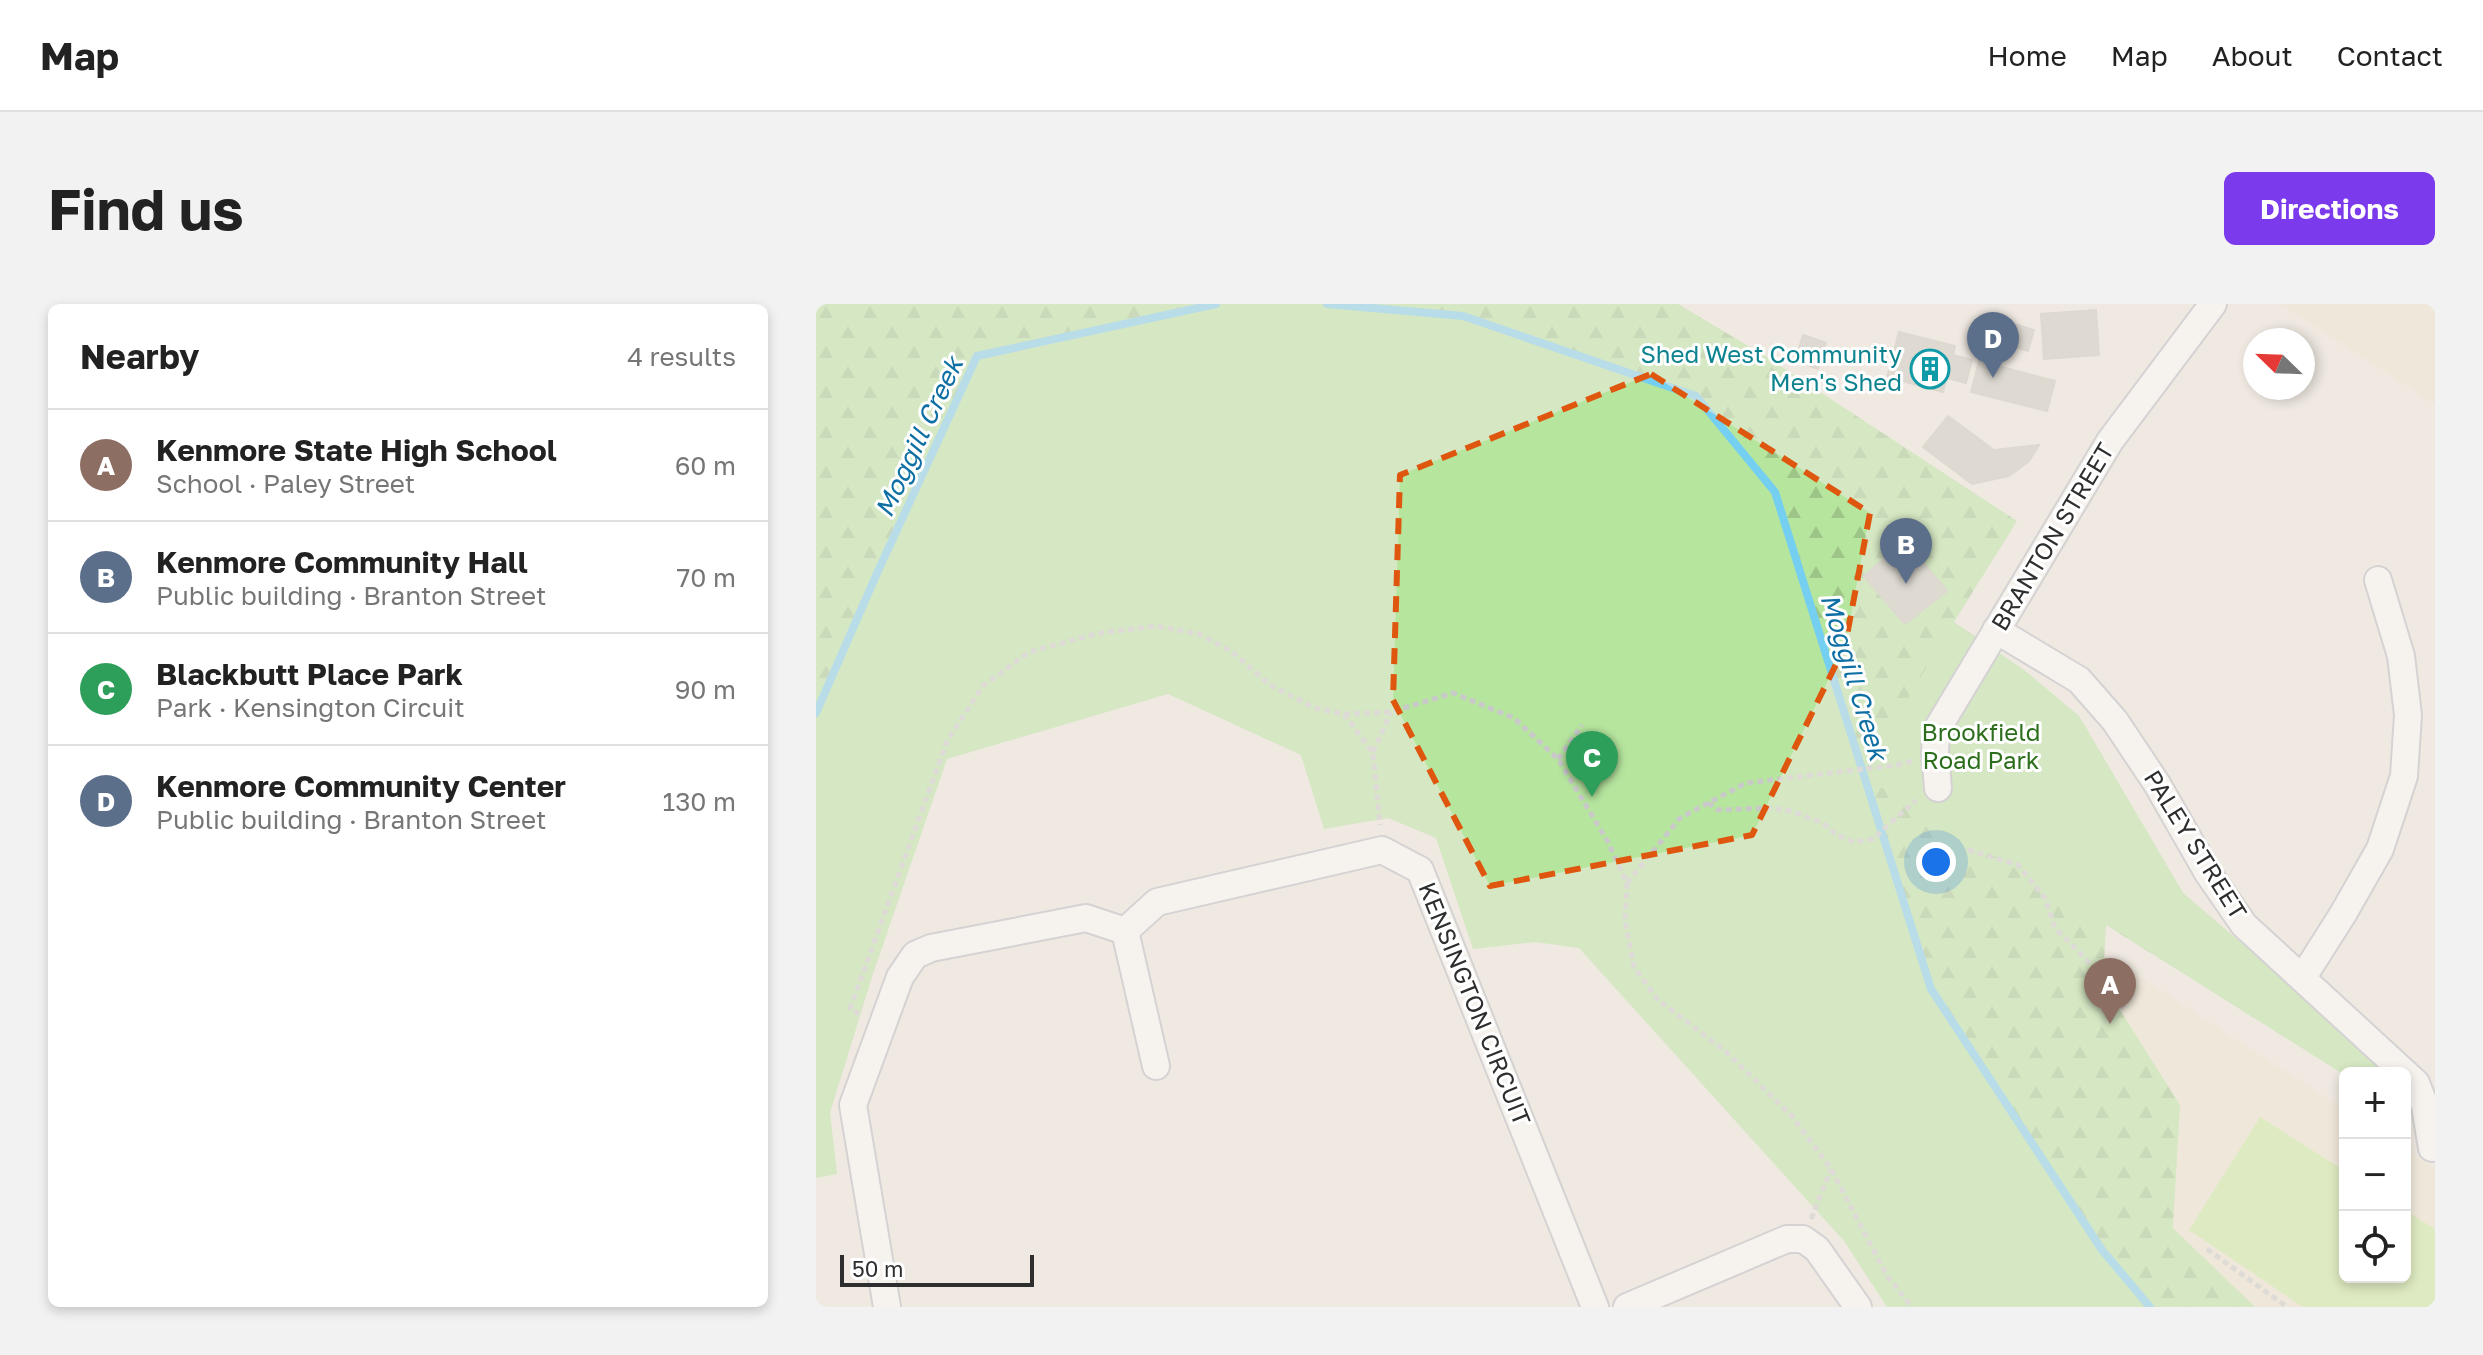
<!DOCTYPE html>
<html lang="en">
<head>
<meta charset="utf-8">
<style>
  :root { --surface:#fff; --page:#f2f2f2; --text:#222; --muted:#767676; --line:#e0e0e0; --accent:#7c3aed }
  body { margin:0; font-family:"Golos Text",sans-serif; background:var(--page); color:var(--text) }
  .controls { position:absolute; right:24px; bottom:24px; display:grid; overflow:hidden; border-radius:12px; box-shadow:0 4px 12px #0003 }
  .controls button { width:72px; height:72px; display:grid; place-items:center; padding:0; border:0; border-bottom:2px solid var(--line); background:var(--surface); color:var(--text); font:40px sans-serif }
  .compass { position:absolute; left:1427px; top:24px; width:72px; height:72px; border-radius:50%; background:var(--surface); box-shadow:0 4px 12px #0003; rotate:293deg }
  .scale { position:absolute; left:24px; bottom:20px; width:194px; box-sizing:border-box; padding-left:8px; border:4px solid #2e2e2e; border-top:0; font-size:22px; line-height:28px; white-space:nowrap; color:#2e2e2e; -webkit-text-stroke:6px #fff; paint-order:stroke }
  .you { position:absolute; left:1120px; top:558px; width:28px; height:28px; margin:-20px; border:6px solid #fff; border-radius:50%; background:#1a73e8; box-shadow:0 0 0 12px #1a73e833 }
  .badge { display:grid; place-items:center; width:52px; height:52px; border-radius:50%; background:var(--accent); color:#fff; font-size:26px; font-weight:700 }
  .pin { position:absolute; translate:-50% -66px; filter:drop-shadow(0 2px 4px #0008) }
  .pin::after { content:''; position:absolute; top:42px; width:28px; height:24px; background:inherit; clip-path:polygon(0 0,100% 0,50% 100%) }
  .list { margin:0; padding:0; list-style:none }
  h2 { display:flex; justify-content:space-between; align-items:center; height:104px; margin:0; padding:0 32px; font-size:34px }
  h2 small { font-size:26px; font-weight:400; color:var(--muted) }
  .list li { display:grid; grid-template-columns:52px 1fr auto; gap:24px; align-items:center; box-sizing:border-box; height:112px; padding:0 32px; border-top:2px solid var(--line) }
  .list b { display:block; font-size:30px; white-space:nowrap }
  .list p { margin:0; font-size:26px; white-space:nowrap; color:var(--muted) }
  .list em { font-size:26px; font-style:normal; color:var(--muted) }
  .icon { flex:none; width:44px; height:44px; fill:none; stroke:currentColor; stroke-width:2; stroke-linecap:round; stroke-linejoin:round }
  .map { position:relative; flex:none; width:1619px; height:1003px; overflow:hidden; border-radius:12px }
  header { display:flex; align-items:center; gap:48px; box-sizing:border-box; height:112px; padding:0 40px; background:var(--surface); border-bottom:2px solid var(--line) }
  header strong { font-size:38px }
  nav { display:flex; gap:44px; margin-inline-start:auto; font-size:28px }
  .intro { display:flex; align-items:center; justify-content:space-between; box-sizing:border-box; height:192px; padding:0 48px }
  h1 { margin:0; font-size:56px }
  .button { padding:20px 36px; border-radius:12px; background:var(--accent); color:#fff; font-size:28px; font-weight:700 }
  main { display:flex; gap:48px; padding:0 48px }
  aside { flex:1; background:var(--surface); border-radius:12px; box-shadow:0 4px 12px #0003 }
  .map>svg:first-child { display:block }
  .education { fill:#f0e6d1 }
  .forest { fill:url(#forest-firs) }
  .park { fill:#b6e59e }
  .pitch { fill:#c9ec9a }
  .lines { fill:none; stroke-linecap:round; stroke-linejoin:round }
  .stream { stroke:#75cff0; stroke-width:8 }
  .building { fill:#cbc7bf; stroke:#cbc5ba; stroke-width:2 }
  .minor-casing { stroke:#b4b7c1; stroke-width:30 }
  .path { stroke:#c9c9c9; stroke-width:5; stroke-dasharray:6 4; stroke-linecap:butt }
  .minor { stroke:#fff; stroke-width:26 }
  .marked { fill:none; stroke:#df570e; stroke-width:6; stroke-dasharray:16 10; stroke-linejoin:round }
  .labels { text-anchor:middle; stroke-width:6; stroke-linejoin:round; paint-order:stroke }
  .culture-label { font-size:24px; fill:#0d838f; stroke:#fff; text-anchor:end }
  .street-label { font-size:24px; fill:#2e2e2e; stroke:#fff }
  .park-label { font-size:24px; fill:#2c6e1b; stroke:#fff }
  .water-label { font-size:26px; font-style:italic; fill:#0d6fa3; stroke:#fff }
</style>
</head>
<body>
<header>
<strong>Map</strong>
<nav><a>Home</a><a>Map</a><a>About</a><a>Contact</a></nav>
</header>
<div class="intro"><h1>Find us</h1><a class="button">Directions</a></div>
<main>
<aside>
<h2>Nearby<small>4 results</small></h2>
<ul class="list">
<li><span class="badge" style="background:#8d6e63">A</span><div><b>Kenmore State High School</b><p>School · Paley Street</p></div><em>60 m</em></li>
<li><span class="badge" style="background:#5c6f8a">B</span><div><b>Kenmore Community Hall</b><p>Public building · Branton Street</p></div><em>70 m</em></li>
<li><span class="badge" style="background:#2e9e5b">C</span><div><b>Blackbutt Place Park</b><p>Park · Kensington Circuit</p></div><em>90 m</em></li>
<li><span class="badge" style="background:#5c6f8a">D</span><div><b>Kenmore Community Center</b><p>Public building · Branton Street</p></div><em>130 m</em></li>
</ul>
</aside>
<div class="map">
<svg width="1619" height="1003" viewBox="0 0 1619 1003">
  <defs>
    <pattern id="forest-firs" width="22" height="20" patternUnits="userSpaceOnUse" patternTransform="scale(2)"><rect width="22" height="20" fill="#b6e59e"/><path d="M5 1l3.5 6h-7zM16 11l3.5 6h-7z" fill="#9dc588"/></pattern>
  </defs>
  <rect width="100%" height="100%" fill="#efe9e1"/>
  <g class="education">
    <path d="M1465,0H1619V101Z"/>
    <path d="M1177,577L1529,806V973H1589V845L1619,864V1003H1386Z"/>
  </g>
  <path class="forest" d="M0,0H862L949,52L1201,217L1138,318L1208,366L1263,412L1367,589L1577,769H1529V771L1290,621L1287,679L1364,801L1357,924L1439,1003H1202L270,103L0,667Z"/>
  <path class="park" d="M400,0H511L647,12L880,92L959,188L1047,471L1137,318L1208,366L1263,412L1367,589L1577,769H1529V771L1290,620L1048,473L1115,685L1286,946L1334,1003H1071L1028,937L763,644L719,638L657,645L620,534L572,514L508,525L485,451L352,390L131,455L56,673L14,809L21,870L0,874V409L62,267L161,52Z"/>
  <path class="pitch" d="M1444,813L1529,867V973H1589V906L1619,925V1003H1487L1373,926Z"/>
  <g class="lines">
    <g class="stream">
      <path d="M511,0L647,12L880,92L959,188L1115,685L1286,946L1334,1003"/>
      <path d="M0,409L62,267L161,52L400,0"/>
    </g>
  </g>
  <g class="building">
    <path d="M1280,6L1283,51L1228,55L1225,10Z"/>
    <path d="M1179,14L1218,26L1212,47L1172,35Z"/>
    <path d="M1083,28L1139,42L1137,51L1156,56L1150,79L1131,74L1127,88L1071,73Z"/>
    <path d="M987,31L1010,39L1002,65L979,57Z"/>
    <path d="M1163,57L1239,77L1231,107L1155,88Z"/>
    <path d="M1132,112L1178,146L1223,141L1213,157L1193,172L1156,180L1107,143Z"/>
    <path d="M1089,237L1131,287L1089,320L1048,272Z"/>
  </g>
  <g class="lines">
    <g class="minor-casing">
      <g id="minor">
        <path d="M1180,326L1263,376L1299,417L1341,480L1392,569L1428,621L1600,779L1609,802L1616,844"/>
        <path d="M1122,484L1119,450L1120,427L1294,137L1397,0"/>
        <path d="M309,627L340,762"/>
        <path d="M1487,673L1527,610L1564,545L1588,472L1592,411L1585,352L1562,276"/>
        <path d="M71,1003L37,801L84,673L99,651L115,644L270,614L309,627L341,598L566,546L604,566L779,1003"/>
        <path d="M811,1003L971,935H987L1001,945L1042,1003"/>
      </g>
    </g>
    <g class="path">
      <path d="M528,410L557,449L564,521"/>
      <path d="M557,448L575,408"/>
      <path d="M742,455L766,421"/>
      <path d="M892,499L902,506L951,504L975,507L1007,519L1019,530L1038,538L1057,535L1100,496"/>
      <path d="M1152,546L1202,561L1229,594L1239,624L1270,655L1308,704"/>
      <path d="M811,579L864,514L930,479L1081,461L1097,457"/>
      <path d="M43,710L34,705L131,437L167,382L213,348L284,329L340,322L383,330L415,347L454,381L499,404L528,410L575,408L637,389L698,414L742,455L792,538L811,579L809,617L818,663L841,695L909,747L976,812L1015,865L1071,972L1096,1003"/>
      <path d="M995,915L1015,865"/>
      <path d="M1391,945L1471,1003"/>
    </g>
    <use href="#minor" class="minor"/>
  </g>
  <path d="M0 0H1619V1003H0ZM835,70L1054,209L1029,342L936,531L674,582L577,396L584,171Z" fill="#efe9e1" fill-opacity=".55" fill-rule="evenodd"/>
  <path class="marked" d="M835,70L1054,209L1029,342L936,531L674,582L577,396L584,171Z"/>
  <defs>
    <g id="building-ring" transform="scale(2)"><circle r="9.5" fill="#fff" stroke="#0f9aa8" stroke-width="1.5"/><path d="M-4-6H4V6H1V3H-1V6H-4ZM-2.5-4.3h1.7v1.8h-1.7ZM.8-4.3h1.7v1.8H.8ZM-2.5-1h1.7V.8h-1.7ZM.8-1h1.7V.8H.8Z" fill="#0f9aa8"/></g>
  </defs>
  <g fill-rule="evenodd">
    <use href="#building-ring" x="1114" y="65"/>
  </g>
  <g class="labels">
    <g class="culture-label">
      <text x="1086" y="59">Shed West Community<tspan x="1086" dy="28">Men's Shed</tspan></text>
    </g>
    <g class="street-label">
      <text transform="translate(1237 233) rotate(-59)" y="8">BRANTON STREET</text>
      <text transform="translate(1379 541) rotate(58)" y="8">PALEY STREET</text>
      <text transform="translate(658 700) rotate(68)" y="8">KENSINGTON CIRCUIT</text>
    </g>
    <g class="park-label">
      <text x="1165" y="437">Brookfield<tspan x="1165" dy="28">Road Park</tspan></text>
    </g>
    <g class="water-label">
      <text transform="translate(103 133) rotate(-65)" y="9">Moggill Creek</text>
      <text transform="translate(1038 373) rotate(73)" y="9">Moggill Creek</text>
    </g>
  </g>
</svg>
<div class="controls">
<button>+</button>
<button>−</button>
<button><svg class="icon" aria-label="locate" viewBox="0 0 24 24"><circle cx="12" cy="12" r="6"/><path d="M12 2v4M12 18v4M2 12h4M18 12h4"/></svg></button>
</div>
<svg class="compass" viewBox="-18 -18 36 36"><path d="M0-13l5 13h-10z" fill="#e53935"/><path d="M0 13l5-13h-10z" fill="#767676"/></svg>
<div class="scale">50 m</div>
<div class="you"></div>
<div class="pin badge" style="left:1294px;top:720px;background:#8d6e63">A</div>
<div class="pin badge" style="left:1090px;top:280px;background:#5c6f8a">B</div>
<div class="pin badge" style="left:776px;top:493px;background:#2e9e5b">C</div>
<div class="pin badge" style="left:1177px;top:74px;background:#5c6f8a">D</div>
</div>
</main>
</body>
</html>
